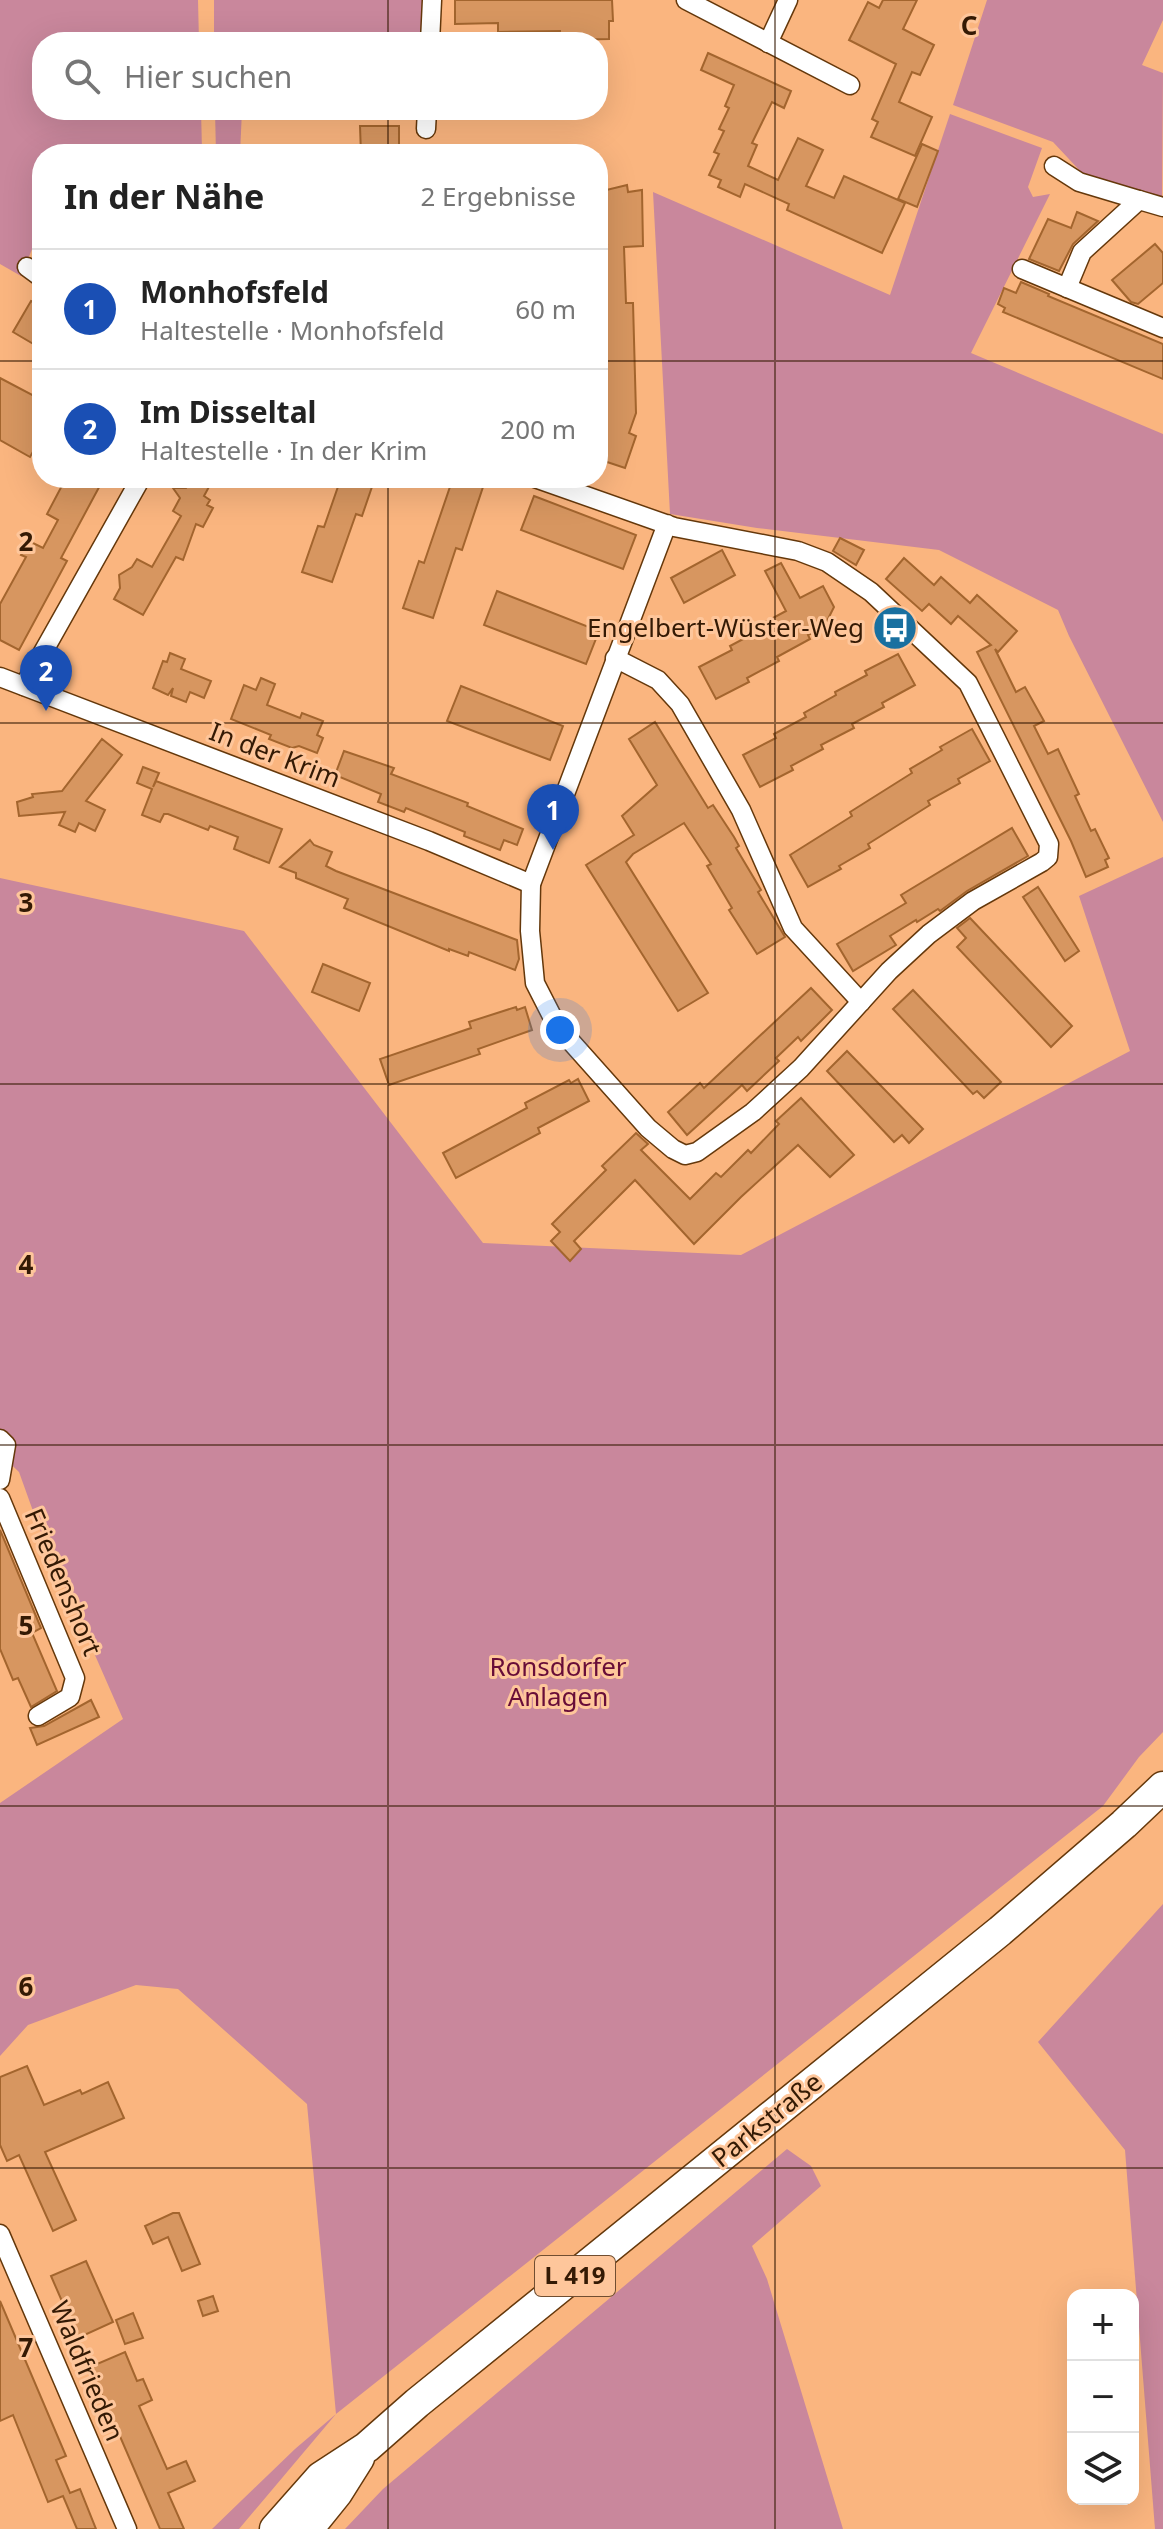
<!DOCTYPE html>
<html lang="de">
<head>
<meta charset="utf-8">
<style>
  :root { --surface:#fff; --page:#f6f6f6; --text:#222; --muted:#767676; --line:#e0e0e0; --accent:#0b8043 }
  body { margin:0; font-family:"Noto Sans",sans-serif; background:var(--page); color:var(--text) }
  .controls { position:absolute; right:24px; bottom:24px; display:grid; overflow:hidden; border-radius:16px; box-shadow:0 8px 32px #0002 }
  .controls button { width:72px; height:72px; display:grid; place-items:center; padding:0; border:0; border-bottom:2px solid var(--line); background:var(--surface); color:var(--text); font:40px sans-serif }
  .you { position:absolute; left:560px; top:1030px; width:28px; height:28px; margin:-20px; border:6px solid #fff; border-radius:50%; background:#1a73e8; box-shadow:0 0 0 12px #1a73e833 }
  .badge { display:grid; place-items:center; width:52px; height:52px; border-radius:50%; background:var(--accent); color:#fff; font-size:26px; font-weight:700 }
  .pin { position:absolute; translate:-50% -66px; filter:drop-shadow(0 2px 4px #0008) }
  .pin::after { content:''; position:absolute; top:42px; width:28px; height:24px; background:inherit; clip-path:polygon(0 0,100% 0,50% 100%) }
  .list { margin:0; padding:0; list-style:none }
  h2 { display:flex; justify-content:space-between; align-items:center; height:104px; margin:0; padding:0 32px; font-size:34px }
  h2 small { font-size:26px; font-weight:400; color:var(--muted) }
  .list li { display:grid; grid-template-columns:52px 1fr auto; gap:24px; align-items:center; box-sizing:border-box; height:120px; padding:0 32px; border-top:2px solid var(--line) }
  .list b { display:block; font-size:30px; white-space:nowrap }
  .list p { margin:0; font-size:26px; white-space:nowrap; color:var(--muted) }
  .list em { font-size:26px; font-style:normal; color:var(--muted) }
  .icon { flex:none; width:44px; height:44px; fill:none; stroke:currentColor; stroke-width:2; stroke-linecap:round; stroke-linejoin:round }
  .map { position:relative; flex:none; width:1163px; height:2529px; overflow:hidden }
  .search { position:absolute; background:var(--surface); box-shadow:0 8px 32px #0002; left:32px; top:32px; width:576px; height:88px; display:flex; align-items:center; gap:20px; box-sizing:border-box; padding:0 28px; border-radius:32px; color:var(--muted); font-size:30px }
  .panel { position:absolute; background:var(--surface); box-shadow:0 8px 32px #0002; left:32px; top:144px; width:576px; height:344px; border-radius:32px }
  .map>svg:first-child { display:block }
  .green { fill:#c9879c }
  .building { fill:#d79660; stroke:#a3652e; stroke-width:2 }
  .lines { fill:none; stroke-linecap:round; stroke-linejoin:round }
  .minor-casing { stroke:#65380b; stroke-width:21 }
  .primary-casing { stroke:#65380b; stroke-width:33 }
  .minor { stroke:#fff; stroke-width:18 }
  .primary { stroke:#fff; stroke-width:30 }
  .grid { fill:none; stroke:#341a04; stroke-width:2; stroke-opacity:0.55 }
  .labels { text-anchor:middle; stroke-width:6; stroke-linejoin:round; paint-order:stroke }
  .shield { fill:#fec69b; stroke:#714e31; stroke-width:2 }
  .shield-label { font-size:24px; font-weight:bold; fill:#341a04 }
  .poi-label { font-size:26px; fill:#341a04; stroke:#fec69b; text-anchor:end }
  .street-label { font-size:26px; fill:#341a04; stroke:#fec69b }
  .park-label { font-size:26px; fill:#680d38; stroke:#fec69b }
  .grid-label { font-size:26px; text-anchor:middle; font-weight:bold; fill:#341a04; stroke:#fec69b; stroke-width:6; stroke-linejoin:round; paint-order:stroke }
</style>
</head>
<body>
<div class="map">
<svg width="1163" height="2529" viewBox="0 0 1163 2529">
  <rect width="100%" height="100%" fill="#fab57f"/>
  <g class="green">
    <path d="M0,0H198L199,42H42V110H201L202,150L113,148L112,154H42V225L21,276L0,264Z"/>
    <path d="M214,0H426V35H410V42H214Z"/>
    <path d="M987,0H1163V20L1142,65L1163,73L1162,198L1082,173L1053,142L953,105Z"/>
    <path d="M215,110H242L240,154H216Z"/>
    <path d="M950,114L1042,148L1028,187L1033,197L1050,194L971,353L1163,434V822L1069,636L1058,610L939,550L757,528L670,514L653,192L890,295Z"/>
    <path d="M1163,857V1732L1139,1757L1103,1806L336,2414L239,2529H212L295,2449L336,2414L307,2104L178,1989L136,1985L28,2025L0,2056V1803L123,1719L38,1525L19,1472L0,1454V878L244,931L483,1243L741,1255L1130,1051L1079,896Z"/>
    <path d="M1163,1904V2529H1155L1125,2150L1038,2042Z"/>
    <path d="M787,2149L811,2166L821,2186L752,2246L767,2279L843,2529H345L383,2489Z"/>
  </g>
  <g class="building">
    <path d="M455,0H612L613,21H609V39L560,40V31L498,32V23L455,24Z"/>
    <path d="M883,0H917L903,29L934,45L920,75L912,72L899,102L932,117L915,156L871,137L878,122L872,119L896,64L849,40L868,2L879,8Z"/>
    <path d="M708,53L791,91L784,108L772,102L752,143L757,145L748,166L778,180L798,138L823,150L806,186L834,198L844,176L905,203L882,253L787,210L789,204L745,184L740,197L718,187L721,180L709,175L719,154L714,152L724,131L719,129L729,108L725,106L734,85L701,70Z"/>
    <path d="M360,126H399V154H361Z"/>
    <path d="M922,144L938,151L917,207L898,199Z"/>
    <path d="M627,185L628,192L642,190L643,246L624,247L626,303H633L636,413L629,433L636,436L625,468L598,459V373L603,374L598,247L607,244L598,204V192Z"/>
    <path d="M1077,212L1098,221L1073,244L1059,271L1029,259L1048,219L1071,228Z"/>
    <path d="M1155,244L1163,253V283L1138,304L1131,302L1112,280Z"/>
    <path d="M1021,282L1049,294L1048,296L1163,344V379L1003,312L1005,308L998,304L1004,288L1016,293Z"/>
    <path d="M31,301L42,307V349L13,332Z"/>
    <path d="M0,378L42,400V436L30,457L0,440Z"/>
    <path d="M66,478H104L61,558L67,561L19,650L0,640V604L26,557L21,555L29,541L43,548L58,520L47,514Z"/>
    <path d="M191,478H197L210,485L204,496L210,500L207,505L213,508L203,527L196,524L183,560L176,557L143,615L114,599L120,588L119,575L132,567L137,559L152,567L181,516L173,511L180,498L173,488H186Z"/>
    <path d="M341,478H375L362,516L356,514L332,582L302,572L318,526L324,527Z"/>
    <path d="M453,478H486L462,550L456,548L433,618L403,608L419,561L424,563Z"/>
    <path d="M534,496L636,535L623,569L521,530Z"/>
    <path d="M840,538L864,550L856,565L833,551Z"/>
    <path d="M722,550L735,575L684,603L671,578Z"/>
    <path d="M904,558L934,585L941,577L970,603L977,595L1017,631L998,652L995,649L1016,692L1025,687L1044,721L1034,726L1048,754L1058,749L1079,794L1075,796L1091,831L1095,829L1109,858L1105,860L1108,867L1086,877L1071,841L977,652L991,645L958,616L951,624L929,604L922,611L886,579Z"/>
    <path d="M781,563L800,598L823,586L834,607L824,627L808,635L810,639L777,657L779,661L747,678L749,682L716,699L699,667L732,650L730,646L762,629L760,625L786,611L765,571Z"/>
    <path d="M497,591L599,631L586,664L484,625Z"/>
    <path d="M170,653L185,659L181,669L211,681L204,698L190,692L186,702L171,696L173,688L168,695L153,688L163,661L167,662Z"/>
    <path d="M898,654L915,685L882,703L884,707L852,724L854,728L821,745L823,749L791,766L793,770L760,787L743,755L776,738L774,734L806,717L804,713L836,695L835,692L867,675L865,671Z"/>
    <path d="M261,678L275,684L267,705L300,718L302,713L323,721L317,735L323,738L317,753L299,746L292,748L269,739L271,735L231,719L244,685L256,690Z"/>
    <path d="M461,686L563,726L550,760L447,721Z"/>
    <path d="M655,722L708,808L713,805L734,837L739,846L736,848L761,890L758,892L785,937L757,954L729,910L732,908L707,866L711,864L684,823L633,854L626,862L708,993L678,1011L586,865L634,835L622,816L657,785L629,739Z"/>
    <path d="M972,729L990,761L958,779L960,783L928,801L930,805L868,844L870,848L839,866L841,869L808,887L790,855L852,816L850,812L912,773L910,769L942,750L940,747Z"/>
    <path d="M102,739L122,755L86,801L105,810L95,831L79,823L75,832L59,825L65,812L19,816L17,802L33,797L32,794L62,791Z"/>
    <path d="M344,751L394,768L391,774L468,803L467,806L523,829L517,845L504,840L500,850L464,836L465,832L406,808L404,812L378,802L381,794L335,775Z"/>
    <path d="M143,767L159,773L153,787L156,781L282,829L269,863L234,849L238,837L210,826L208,830L168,814H164L160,822L142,815L152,789L137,783Z"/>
    <path d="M1012,828L1028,856L967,891L940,911L938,909L917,922L916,920L890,936L896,945L853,971L837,944L906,903L901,895Z"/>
    <path d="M310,840L314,845L332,852L326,866L336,871L517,940L519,959L515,970L469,952L468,956L449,949V951L344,908L348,899L296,878V873L280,867Z"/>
    <path d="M1038,887L1079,951L1065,961L1023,897Z"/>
    <path d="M970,918L1072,1026L1051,1047L957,947L966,938L957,928Z"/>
    <path d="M323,964L370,983L359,1011L312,992Z"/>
    <path d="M811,988L832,1010L801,1041L798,1037L776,1058L779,1061L747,1091L742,1085L687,1135L668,1112L700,1083L704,1088Z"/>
    <path d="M913,990L1001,1082L984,1098L977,1091L973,1094L893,1009Z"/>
    <path d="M516,1007L517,1010L525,1007L532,1030L478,1049L480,1054L389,1085L380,1059L471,1028L469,1022Z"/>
    <path d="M847,1051L923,1129L909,1143L902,1135L894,1142L827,1071Z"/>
    <path d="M578,1079L589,1101L538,1128L540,1133L456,1178L443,1153L527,1108L525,1103L569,1080L571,1083Z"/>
    <path d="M801,1098L854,1155L830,1177L798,1145L741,1197L694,1244L635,1180L574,1241L581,1249L570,1261L551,1241L560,1232L552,1224L606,1170L602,1166L636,1133L648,1144L641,1150L690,1199L716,1173L721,1177L748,1150L751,1153L779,1124L776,1121Z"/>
    <path d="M0,1530L41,1628L32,1633L57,1691L31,1707L18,1678L13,1680L0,1649Z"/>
    <path d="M91,1700L99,1717L37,1745L30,1728L44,1726Z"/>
    <path d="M27,2066L44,2105L80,2090L82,2094L108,2082L124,2118L45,2152L76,2220L53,2231L19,2155L7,2161L0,2145V2077Z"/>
    <path d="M173,2213H179L200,2264L182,2271L168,2237L153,2244L145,2226Z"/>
    <path d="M86,2261L113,2322L78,2338L51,2276Z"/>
    <path d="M213,2296L218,2311L203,2316L198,2301Z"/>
    <path d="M0,2301L66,2456L56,2460L70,2493L80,2489L96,2529H77L63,2496L48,2502L13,2415L0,2421Z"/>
    <path d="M133,2313L143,2338L125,2344L116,2320Z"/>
    <path d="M125,2352L137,2381L143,2379L152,2400L139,2406L167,2469L186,2461L195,2481L168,2493L184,2529H160L90,2367Z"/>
  </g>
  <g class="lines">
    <g class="minor-casing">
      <g id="minor">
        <path d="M686,0L850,85"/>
        <path d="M430,42L432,0"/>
        <path d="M768,43L788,0"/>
        <path d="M426,129L427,110"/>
        <path d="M1054,166L1079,182L1139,200"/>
        <path d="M27,267L42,278"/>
        <path d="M1022,269L1163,328"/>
        <path d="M1067,288L1082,252L1139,200L1163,207"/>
        <path d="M535,478L674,527L798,551L827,562L871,592L968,683L1049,844L1048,857L1042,862L973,901L929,934L889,971L801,1068L753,1112L697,1152L685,1155L673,1149L648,1128L557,1026L535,983L530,931L531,884L667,524"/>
        <path d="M615,658L658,680L680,704L741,810L793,928L861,1002"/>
        <path d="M0,677L429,841L531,884"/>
        <path d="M24,686L141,478"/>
        <path d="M0,1439L6,1445L0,1480"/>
        <path d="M0,1498L75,1678L70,1697L38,1716"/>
        <path d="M0,2234L127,2529"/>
      </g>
    </g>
    <g class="primary-casing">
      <g id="primary">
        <path d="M275,2529L321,2477L367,2447L417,2403L1000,1931L1124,1824L1163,1787"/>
        <path d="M308,2529L337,2493L359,2458"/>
      </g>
    </g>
    <use href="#minor" class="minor"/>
    <use href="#primary" class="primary"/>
  </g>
  <path class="grid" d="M388,0V42M775,0V2529M388,110V154M0,361H42M598,361H1163M388,478V2529M0,723H1163M0,1084H1163M0,1445H1163M0,1806H1163M0,2168H1163"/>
  <defs>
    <g id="bus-disc" transform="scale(2.3)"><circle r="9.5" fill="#1970a0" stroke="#fec69b"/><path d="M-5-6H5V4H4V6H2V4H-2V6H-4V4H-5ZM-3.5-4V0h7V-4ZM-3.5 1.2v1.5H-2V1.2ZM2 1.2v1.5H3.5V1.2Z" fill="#fff"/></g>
  </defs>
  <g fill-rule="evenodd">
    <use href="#bus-disc" x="895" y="628"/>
  </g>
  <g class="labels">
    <rect class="shield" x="535" y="2256" width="80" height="40" rx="6"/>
    <g class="shield-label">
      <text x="575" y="2284">L 419</text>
    </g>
    <g class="poi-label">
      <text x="864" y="637">Engelbert-Wüster-Weg</text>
    </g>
    <g class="street-label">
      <text transform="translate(275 755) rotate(21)" y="9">In der Krim</text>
      <text transform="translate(63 1582) rotate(67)" y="9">Friedenshort</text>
      <text transform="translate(767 2120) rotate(-39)" y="9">Parkstraße</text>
      <text transform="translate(87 2371) rotate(67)" y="9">Waldfrieden</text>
    </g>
    <g class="park-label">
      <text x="558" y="1676">Ronsdorfer<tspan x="558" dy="30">Anlagen</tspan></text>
    </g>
  </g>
  <g class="grid-label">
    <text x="969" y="35">C</text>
    <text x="26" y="551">2</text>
    <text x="26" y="912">3</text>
    <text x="26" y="1274">4</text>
    <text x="26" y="1635">5</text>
    <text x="26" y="1996">6</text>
    <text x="26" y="2357">7</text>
  </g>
</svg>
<div class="controls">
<button>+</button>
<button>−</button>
<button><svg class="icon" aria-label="layers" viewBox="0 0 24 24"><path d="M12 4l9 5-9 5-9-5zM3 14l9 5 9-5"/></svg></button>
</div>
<div class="you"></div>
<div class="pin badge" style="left:553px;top:850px;background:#1a4fb4">1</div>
<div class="pin badge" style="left:46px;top:711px;background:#1a4fb4">2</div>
<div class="search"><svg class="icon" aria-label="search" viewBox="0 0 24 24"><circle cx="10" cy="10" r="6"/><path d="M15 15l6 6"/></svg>Hier suchen</div>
<section class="panel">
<h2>In der Nähe<small>2 Ergebnisse</small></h2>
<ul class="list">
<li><span class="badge" style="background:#1a4fb4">1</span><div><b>Monhofsfeld</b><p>Haltestelle · Monhofsfeld</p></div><em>60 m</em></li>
<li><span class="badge" style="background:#1a4fb4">2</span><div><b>Im Disseltal</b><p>Haltestelle · In der Krim</p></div><em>200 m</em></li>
</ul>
</section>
</div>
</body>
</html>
